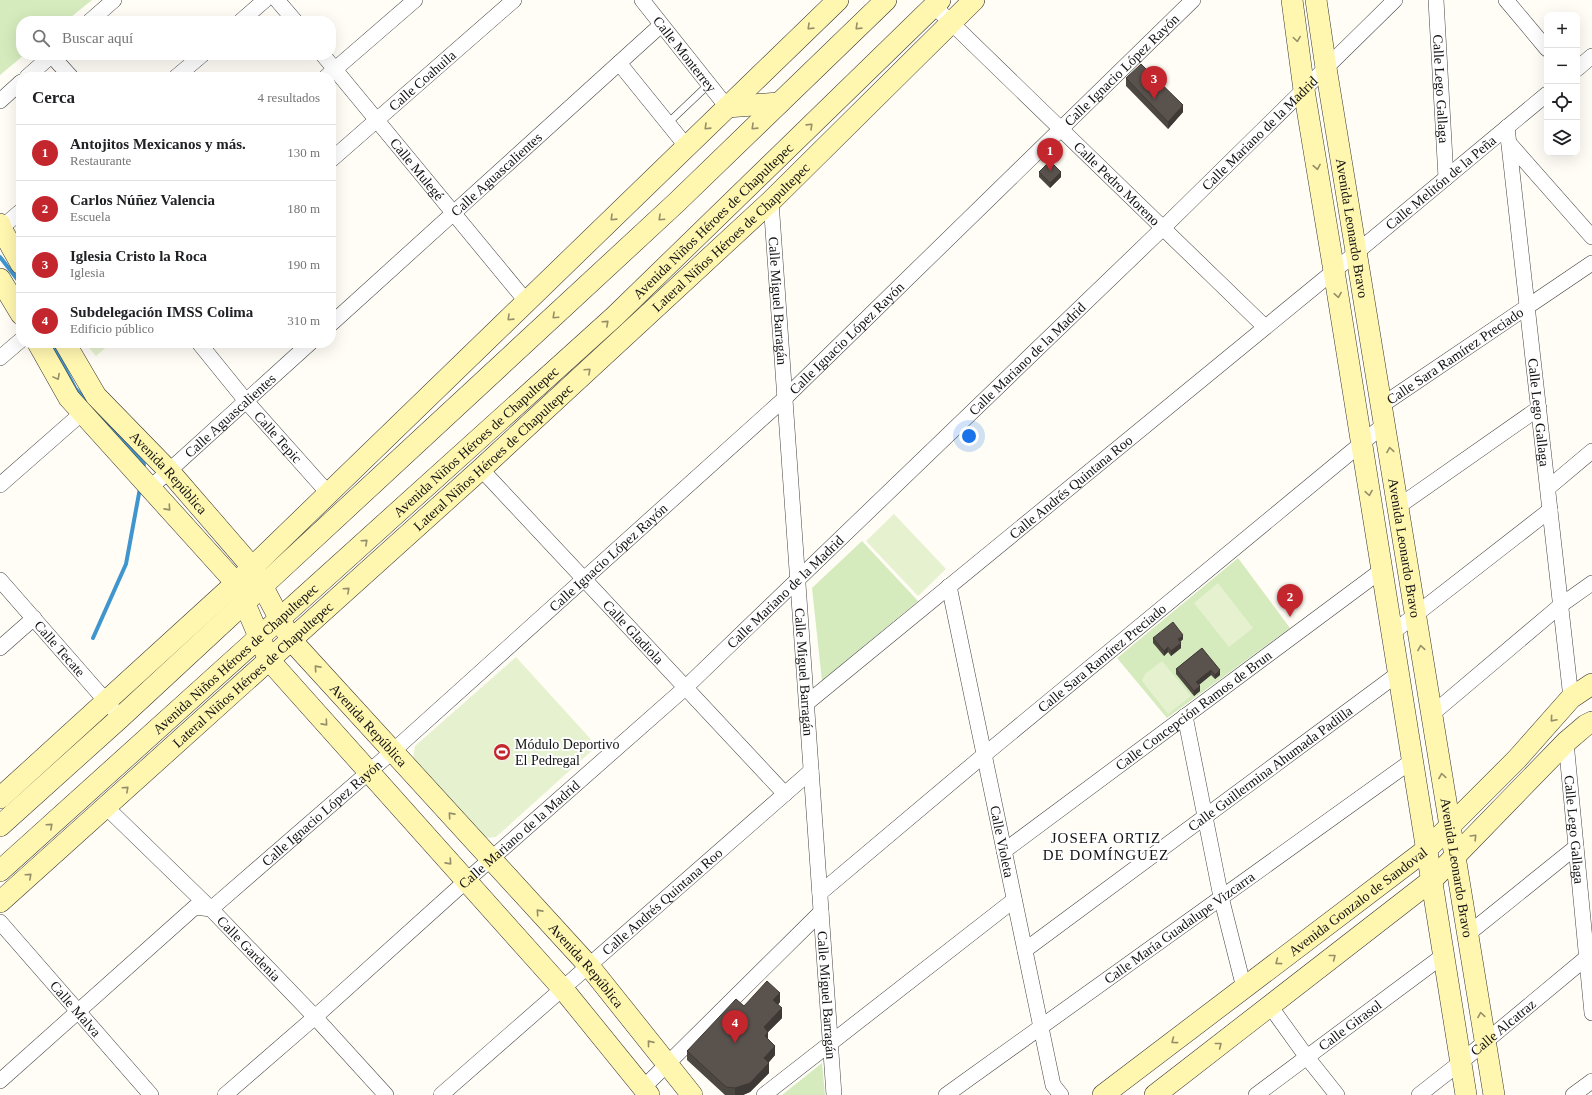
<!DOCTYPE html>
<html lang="es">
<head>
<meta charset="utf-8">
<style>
  :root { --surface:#fff; --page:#f2f2f2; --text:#202124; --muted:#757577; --line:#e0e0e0; --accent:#c4262e }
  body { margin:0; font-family:"Times New Roman",serif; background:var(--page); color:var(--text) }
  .controls { position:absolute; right:12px; top:12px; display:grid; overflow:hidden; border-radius:8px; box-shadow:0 4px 16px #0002 }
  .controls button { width:36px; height:36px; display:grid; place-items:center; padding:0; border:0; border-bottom:1px solid var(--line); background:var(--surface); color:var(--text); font:20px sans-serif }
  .you { position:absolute; left:969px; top:436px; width:14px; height:14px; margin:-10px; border:3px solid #fff; border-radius:50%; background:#1a73e8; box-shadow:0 0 0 6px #1a73e833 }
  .badge { display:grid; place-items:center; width:26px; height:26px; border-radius:50%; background:var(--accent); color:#fff; font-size:13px; font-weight:700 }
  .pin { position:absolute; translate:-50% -33px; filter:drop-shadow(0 1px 2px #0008) }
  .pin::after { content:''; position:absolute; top:21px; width:14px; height:12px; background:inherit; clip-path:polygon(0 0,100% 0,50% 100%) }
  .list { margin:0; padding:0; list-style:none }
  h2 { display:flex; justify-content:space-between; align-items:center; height:52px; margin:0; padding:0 16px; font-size:17px }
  h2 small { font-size:13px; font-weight:400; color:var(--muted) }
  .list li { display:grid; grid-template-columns:26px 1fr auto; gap:12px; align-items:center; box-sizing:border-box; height:56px; padding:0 16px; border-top:1px solid var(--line) }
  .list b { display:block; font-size:15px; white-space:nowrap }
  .list p { margin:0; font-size:13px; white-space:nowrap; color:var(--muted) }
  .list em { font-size:13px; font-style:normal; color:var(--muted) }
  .icon { flex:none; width:22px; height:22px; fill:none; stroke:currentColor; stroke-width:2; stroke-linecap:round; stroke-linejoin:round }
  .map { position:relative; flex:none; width:1592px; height:1095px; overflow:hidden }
  .search { position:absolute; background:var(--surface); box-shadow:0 4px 16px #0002; left:16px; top:16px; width:320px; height:44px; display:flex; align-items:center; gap:10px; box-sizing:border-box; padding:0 14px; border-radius:16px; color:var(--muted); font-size:15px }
  .panel { position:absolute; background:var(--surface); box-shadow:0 4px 16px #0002; left:16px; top:72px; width:320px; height:276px; border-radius:16px }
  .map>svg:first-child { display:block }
  .green { fill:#d5ebbd }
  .pitch { fill:#e6f2cf }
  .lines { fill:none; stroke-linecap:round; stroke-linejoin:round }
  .stream { stroke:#3f96cf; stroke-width:4 }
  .lane-casing { stroke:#444; stroke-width:8 }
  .street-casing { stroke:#444; stroke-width:16 }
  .secondary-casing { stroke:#333; stroke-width:22 }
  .lane { stroke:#fff; stroke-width:7 }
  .street { stroke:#fff; stroke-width:15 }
  .secondary { stroke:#fff6b0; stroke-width:21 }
  .wall { fill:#4d4742 }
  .shaded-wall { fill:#3f3936 }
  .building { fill:#5a524d; stroke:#3f3936 }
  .oneway { stroke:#948f68 }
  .labels { text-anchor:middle; stroke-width:4; stroke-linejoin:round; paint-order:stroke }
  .street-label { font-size:14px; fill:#111; stroke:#fff }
  .poi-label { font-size:14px; fill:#111; stroke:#fff; text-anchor:start }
  .neighbourhood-label { font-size:15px; letter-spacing:1px; fill:#111; stroke:#fff }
</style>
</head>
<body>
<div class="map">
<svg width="1592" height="1095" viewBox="0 0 1592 1095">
  <rect width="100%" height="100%" fill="#fffdf5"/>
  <g class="green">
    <path d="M0,0H92L66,21H21V55H24L0,75Z"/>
    <path d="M862,541L918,601L822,681L812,588Z"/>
    <path d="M1238,558L1290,628L1167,718L1117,658Z"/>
    <path d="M822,1063L825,1095H782Z"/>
  </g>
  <g class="pitch">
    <path d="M85,343H111L96,356Z"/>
    <path d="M894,514L946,569L918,596L866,541Z"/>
    <path d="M1218,583L1253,628L1229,647L1194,603Z"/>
    <path d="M516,657L597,746L496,837L486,838L413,758L415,746Z"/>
    <path d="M1162,661L1191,696L1168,714L1142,681L1145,674Z"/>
  </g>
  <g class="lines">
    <g class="stream">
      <path d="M0,257L21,284"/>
      <path d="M52,343L75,388L144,464L143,469"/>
      <path d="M93,638L126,564L140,488"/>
    </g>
    <g class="lane-casing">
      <path id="lane" d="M668,123L708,85"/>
    </g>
    <g class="street-casing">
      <g id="street">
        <path d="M277,0L295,21"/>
        <path id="s1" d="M642,0L727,107"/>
        <path id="s2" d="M1436,0L1446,178"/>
        <path d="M1506,0L1547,49"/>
        <path id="s3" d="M934,6L1265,327"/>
        <path d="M90,21L114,0"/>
        <path d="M241,21L265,0"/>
        <path d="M51,55L71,77"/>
        <path id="s4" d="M323,55L526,301"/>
        <path d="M619,63L687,147"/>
        <path d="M1577,69L1592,56"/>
        <path d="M27,77L52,55"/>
        <path d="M176,77L202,55"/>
        <path d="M326,77L415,0"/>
        <path d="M0,101L21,82"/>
        <path id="s5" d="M1507,127L1571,698"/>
        <path d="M1509,143L1592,237"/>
        <path id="s6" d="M331,160L514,0"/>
        <path id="s7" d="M771,201L834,1095"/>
        <path d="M0,229L21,211"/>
        <path id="s8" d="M331,324L661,25"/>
        <path id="s9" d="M199,343L246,401L328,493"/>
        <path d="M0,358L21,340"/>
        <path id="s10" d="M1382,405L1592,263"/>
        <path id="s11" d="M481,469L785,794"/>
        <path d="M0,485L82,413"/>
        <path id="s12" d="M150,488L310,343"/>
        <path d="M1548,488L1592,451"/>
        <path d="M1399,506L1539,408"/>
        <path id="s13" d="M0,580L112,708"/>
        <path id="s14" d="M949,586L1053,1085L1061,1095"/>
        <path d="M1392,633L1550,510"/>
        <path d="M0,648L34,618"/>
        <path id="s15" d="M807,703L1334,271L1547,94"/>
        <path d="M1432,714L1561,605L1592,583"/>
        <path d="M1185,716L1221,897L1244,988"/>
        <path id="s16" d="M1566,742L1592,1013"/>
        <path id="s17" d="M106,807L211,909L315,1017L386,1095"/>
        <path id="s18" d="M1004,851L1382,570"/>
        <path id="s19" d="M820,893L984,755L1385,424"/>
        <path id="s20" d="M0,922L151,1095"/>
        <path d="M1468,934L1576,847"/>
        <path id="s21" d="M1025,950L1399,673"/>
        <path d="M1270,1006L1306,1056L1337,1095"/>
        <path id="s22" d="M0,1081L195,907L211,909L393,751L785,398L1193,0"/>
        <path d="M643,1088L821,912"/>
        <path id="s23" d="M225,1095L315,1017L466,881L685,688L1163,228L1395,0"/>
        <path id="s24" d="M441,1095L811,771"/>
        <path d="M764,1095L1014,900"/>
        <path id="s25" d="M946,1095L1413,760"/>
        <path id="s26" d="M1256,1095L1444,955"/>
        <path id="s27" d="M1419,1095L1461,1062L1586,958"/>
        <path d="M1573,1095L1592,1081"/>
      </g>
    </g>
    <g class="secondary-casing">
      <g id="secondary">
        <path d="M1292,0L1304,90L1334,271L1466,1095"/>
        <path id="s28" d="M1316,0L1326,68L1494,1095"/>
        <path d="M727,107L779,103"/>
        <path d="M0,224L1,228L21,264"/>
        <path d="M0,279L21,314"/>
        <path d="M38,343L69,398L236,583L269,660L563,989L649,1095"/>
        <path id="s29" d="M65,343L96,396L169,471L252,567L291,640L589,966L692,1095"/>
        <path d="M0,798L236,583L838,0"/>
        <path d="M0,826L120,718L677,202L886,0"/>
        <path id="s30" d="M0,871L615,316L940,0"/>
        <path id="s31" d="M0,902L481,469L771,201L974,0"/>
        <path id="s32" d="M1103,1095L1427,849L1517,759L1571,698L1592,684"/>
        <path d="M1155,1095L1432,880L1566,742L1586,725L1592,722"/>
      </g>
    </g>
    <use href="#lane" class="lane"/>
    <use href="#street" class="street"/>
    <use href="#secondary" class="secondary"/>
  </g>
  <g class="wall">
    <path d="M1126,78L1183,112L1168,129L1126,86Z"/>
    <path d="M1039,172L1061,177L1050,188L1039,177Z"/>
    <path d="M1153,638L1183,639L1180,642L1181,648L1171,656L1168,652L1164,656L1153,643Z"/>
    <path d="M1202,648L1220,675L1215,679L1211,675L1199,685L1200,691L1194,696L1176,674V669Z"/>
    <path d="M780,1002L778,1005L782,1018L768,1032V1039L775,1055L768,1063L769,1073L750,1092L743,1095H725L687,1060V1051L744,1006Z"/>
  </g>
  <g class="shaded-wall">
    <path d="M1183,105V112L1168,129V122Z"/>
    <path d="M1061,172V177L1050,188V183Z"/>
    <path d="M1183,635V639L1178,644V639Z"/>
    <path d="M1181,643V648L1171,656V651Z"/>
    <path d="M1168,647V652L1164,656V651Z"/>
    <path d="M1211,670V675L1196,687V682Z"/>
    <path d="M1220,670V675L1215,679V675Z"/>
    <path d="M1200,686V691L1194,696V691Z"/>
    <path d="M780,993V1002L773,1010V1000Z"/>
    <path d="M782,1008V1018L768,1032V1041L765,1045L764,1027Z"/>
    <path d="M775,1046V1055L764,1068V1058Z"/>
    <path d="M769,1063V1073L750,1092L743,1095H735V1088Z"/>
  </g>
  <g class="building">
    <path d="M1141,64L1183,105L1168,122L1126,78Z"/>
    <path d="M1050,161L1061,172L1050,183L1039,172Z"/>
    <path d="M1173,622L1183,635L1178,639L1181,643L1171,651L1168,647L1164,651L1153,638Z"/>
    <path d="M1202,648L1220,670L1215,675L1211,670L1196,682L1200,686L1194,691L1176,669Z"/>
    <path d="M767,981L780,993L773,1000L782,1008L764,1027L768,1032L765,1036L775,1046L764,1058L769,1063L750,1083L735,1088L726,1087L687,1051L736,999L744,1006Z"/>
  </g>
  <defs><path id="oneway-chevron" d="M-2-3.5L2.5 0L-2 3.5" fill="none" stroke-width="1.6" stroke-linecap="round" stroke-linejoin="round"/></defs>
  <g class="oneway">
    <use href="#oneway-chevron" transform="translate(810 27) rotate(136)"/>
    <use href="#oneway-chevron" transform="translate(858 27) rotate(136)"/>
    <use href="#oneway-chevron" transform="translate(1297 39) rotate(82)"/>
    <use href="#oneway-chevron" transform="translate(810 126) rotate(-44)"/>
    <use href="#oneway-chevron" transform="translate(707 127) rotate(136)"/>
    <use href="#oneway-chevron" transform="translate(754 127) rotate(136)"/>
    <use href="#oneway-chevron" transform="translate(1317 167) rotate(80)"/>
    <use href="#oneway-chevron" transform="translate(613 218) rotate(136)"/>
    <use href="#oneway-chevron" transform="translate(661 218) rotate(137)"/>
    <use href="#oneway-chevron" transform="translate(1338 295) rotate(81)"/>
    <use href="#oneway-chevron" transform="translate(555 316) rotate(137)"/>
    <use href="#oneway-chevron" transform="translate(510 318) rotate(136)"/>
    <use href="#oneway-chevron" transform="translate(606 323) rotate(-42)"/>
    <use href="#oneway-chevron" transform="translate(588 371) rotate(-43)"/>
    <use href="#oneway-chevron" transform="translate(57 377) rotate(62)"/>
    <use href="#oneway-chevron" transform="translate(1390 450) rotate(-99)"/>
    <use href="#oneway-chevron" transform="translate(1369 493) rotate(81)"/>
    <use href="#oneway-chevron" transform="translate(168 508) rotate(48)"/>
    <use href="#oneway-chevron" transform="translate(365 542) rotate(-42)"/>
    <use href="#oneway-chevron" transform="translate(347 590) rotate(-42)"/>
    <use href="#oneway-chevron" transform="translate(1421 648) rotate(-99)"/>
    <use href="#oneway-chevron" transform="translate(317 668) rotate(-132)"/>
    <use href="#oneway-chevron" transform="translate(1553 719) rotate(131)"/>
    <use href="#oneway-chevron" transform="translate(325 723) rotate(48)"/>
    <use href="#oneway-chevron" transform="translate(1442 776) rotate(-99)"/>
    <use href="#oneway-chevron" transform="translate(126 789) rotate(-42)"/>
    <use href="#oneway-chevron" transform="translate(451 815) rotate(-132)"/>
    <use href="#oneway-chevron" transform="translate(50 826) rotate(-42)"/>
    <use href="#oneway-chevron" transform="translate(1474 837) rotate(-46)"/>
    <use href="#oneway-chevron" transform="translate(449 862) rotate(48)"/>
    <use href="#oneway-chevron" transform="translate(29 876) rotate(-42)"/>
    <use href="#oneway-chevron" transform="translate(539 912) rotate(-132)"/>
    <use href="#oneway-chevron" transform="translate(1333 957) rotate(-38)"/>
    <use href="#oneway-chevron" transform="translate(1278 962) rotate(143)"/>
    <use href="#oneway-chevron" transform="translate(1481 1015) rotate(-99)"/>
    <use href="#oneway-chevron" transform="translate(1174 1041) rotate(143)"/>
    <use href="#oneway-chevron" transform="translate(650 1043) rotate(-129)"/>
    <use href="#oneway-chevron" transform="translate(1219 1045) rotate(-38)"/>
  </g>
  <defs>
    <g id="stadium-disc" transform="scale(0.9)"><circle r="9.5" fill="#c4262e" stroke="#fff"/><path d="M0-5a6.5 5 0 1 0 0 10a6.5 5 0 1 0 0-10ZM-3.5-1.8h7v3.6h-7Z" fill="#fff"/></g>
  </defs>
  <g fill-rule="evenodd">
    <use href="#stadium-disc" x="502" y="752"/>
  </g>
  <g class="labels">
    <g class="street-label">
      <text dy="5" stroke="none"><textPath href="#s1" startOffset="69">Calle Monterrey</textPath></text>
      <text dy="5" stroke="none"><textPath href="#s22" startOffset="1516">Calle Ignacio López Rayón</textPath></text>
      <text dy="5" stroke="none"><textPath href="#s6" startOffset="121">Calle Coahuila</textPath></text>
      <text dy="5" stroke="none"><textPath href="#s2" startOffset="89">Calle Lego Gallaga</textPath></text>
      <text dy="5" stroke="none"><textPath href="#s23" startOffset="1413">Calle Mariano de la Madrid</textPath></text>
      <text dy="5" stroke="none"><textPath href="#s4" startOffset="148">Calle Mulegé</textPath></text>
      <text dy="5" stroke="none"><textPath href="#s8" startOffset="223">Calle Aguascalientes</textPath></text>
      <text dy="5" stroke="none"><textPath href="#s15" startOffset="820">Calle Melitón de la Peña</textPath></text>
      <text dy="5" stroke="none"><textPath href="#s3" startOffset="255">Calle Pedro Moreno</textPath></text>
      <text dy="5" stroke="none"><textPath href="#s30" startOffset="965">Avenida Niños Héroes de Chapultepec</textPath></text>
      <text dy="5" stroke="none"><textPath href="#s28" startOffset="231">Avenida Leonardo Bravo</textPath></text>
      <text dy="5" stroke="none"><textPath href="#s31" startOffset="988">Lateral Niños Héroes de Chapultepec</textPath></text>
      <text dy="5" stroke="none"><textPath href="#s7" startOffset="100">Calle Miguel Barragán</textPath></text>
      <text dy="5" stroke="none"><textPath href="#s22" startOffset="1132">Calle Ignacio López Rayón</textPath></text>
      <text dy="5" stroke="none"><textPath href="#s10" startOffset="88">Calle Sara Ramírez Preciado</textPath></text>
      <text dy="5" stroke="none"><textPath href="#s23" startOffset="1089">Calle Mariano de la Madrid</textPath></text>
      <text dy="5" stroke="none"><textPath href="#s5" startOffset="287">Calle Lego Gallaga</textPath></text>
      <text dy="5" stroke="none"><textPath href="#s12" startOffset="108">Calle Aguascalientes</textPath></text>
      <text dy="5" stroke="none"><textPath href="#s9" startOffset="123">Calle Tepic</textPath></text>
      <text dy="5" stroke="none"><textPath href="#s30" startOffset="641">Avenida Niños Héroes de Chapultepec</textPath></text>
      <text dy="5" stroke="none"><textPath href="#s31" startOffset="664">Lateral Niños Héroes de Chapultepec</textPath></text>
      <text dy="5" stroke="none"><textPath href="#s29" startOffset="167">Avenida República</textPath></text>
      <text dy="5" stroke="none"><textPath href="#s15" startOffset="341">Calle Andrés Quintana Roo</textPath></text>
      <text dy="5" stroke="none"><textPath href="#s28" startOffset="555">Avenida Leonardo Bravo</textPath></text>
      <text dy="5" stroke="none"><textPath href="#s22" startOffset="808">Calle Ignacio López Rayón</textPath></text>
      <text dy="5" stroke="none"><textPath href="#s23" startOffset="753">Calle Mariano de la Madrid</textPath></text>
      <text dy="5" stroke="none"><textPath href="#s11" startOffset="223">Calle Gladiola</textPath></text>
      <text dy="5" stroke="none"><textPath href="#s13" startOffset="91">Calle Tecate</textPath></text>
      <text dy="5" stroke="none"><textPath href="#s19" startOffset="367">Calle Sara Ramírez Preciado</textPath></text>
      <text dy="5" stroke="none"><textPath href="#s30" startOffset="317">Avenida Niños Héroes de Chapultepec</textPath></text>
      <text dy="5" stroke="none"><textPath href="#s7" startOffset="472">Calle Miguel Barragán</textPath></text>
      <text dy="5" stroke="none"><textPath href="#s31" startOffset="340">Lateral Niños Héroes de Chapultepec</textPath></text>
      <text dy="5" stroke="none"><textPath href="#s18" startOffset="236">Calle Concepción Ramos de Brun</textPath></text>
      <text dy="5" stroke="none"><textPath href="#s29" startOffset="491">Avenida República</textPath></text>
      <text dy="5" stroke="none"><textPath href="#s21" startOffset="305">Calle Guillermina Ahumada Padilla</textPath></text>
      <text dy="5" stroke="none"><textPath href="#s22" startOffset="424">Calle Ignacio López Rayón</textPath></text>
      <text dy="5" stroke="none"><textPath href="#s16" startOffset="88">Calle Lego Gallaga</textPath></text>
      <text dy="5" stroke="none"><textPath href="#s23" startOffset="393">Calle Mariano de la Madrid</textPath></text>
      <text dy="5" stroke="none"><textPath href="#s14" startOffset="261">Calle Violeta</textPath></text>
      <text dy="5" stroke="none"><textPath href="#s28" startOffset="879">Avenida Leonardo Bravo</textPath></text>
      <text dy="5" stroke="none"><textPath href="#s32" startOffset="320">Avenida Gonzalo de Sandoval</textPath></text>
      <text dy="5" stroke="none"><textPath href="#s24" startOffset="294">Calle Andrés Quintana Roo</textPath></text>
      <text dy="5" stroke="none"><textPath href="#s25" startOffset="287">Calle María Guadalupe Vizcarra</textPath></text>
      <text dy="5" stroke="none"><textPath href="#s17" startOffset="201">Calle Gardenia</textPath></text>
      <text dy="5" stroke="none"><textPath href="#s29" startOffset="815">Avenida República</textPath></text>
      <text dy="5" stroke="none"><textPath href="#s7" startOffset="796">Calle Miguel Barragán</textPath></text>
      <text dy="5" stroke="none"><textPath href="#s20" startOffset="115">Calle Malva</textPath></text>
      <text dy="5" stroke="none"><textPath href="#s26" startOffset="117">Calle Girasol</textPath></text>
      <text dy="5" stroke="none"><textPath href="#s27" startOffset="108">Calle Alcatraz</textPath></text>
    </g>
    <g class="poi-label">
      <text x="515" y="749">Módulo Deportivo<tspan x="515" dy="16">El Pedregal</tspan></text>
    </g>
    <g class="neighbourhood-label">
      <text x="1106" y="843">JOSEFA ORTIZ<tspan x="1106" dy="17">DE DOMÍNGUEZ</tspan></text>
    </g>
  </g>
</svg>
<div class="controls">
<button>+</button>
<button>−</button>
<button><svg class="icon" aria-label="locate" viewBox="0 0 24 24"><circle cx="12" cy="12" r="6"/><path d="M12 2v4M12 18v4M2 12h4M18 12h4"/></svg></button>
<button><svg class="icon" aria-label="layers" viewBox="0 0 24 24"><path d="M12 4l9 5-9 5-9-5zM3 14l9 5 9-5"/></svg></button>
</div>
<div class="you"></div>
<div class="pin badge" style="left:1050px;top:171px">1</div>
<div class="pin badge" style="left:1290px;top:617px">2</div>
<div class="pin badge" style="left:1154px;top:99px">3</div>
<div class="pin badge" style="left:735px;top:1043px">4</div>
<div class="search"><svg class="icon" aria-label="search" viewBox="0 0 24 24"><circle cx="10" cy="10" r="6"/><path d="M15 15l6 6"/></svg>Buscar aquí</div>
<section class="panel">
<h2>Cerca<small>4 resultados</small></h2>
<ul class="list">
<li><span class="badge">1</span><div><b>Antojitos Mexicanos y más.</b><p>Restaurante</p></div><em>130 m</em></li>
<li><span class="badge">2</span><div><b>Carlos Núñez Valencia</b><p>Escuela</p></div><em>180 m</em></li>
<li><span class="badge">3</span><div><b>Iglesia Cristo la Roca</b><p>Iglesia</p></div><em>190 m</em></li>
<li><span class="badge">4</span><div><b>Subdelegación IMSS Colima</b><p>Edificio público</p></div><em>310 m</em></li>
</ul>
</section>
</div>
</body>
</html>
